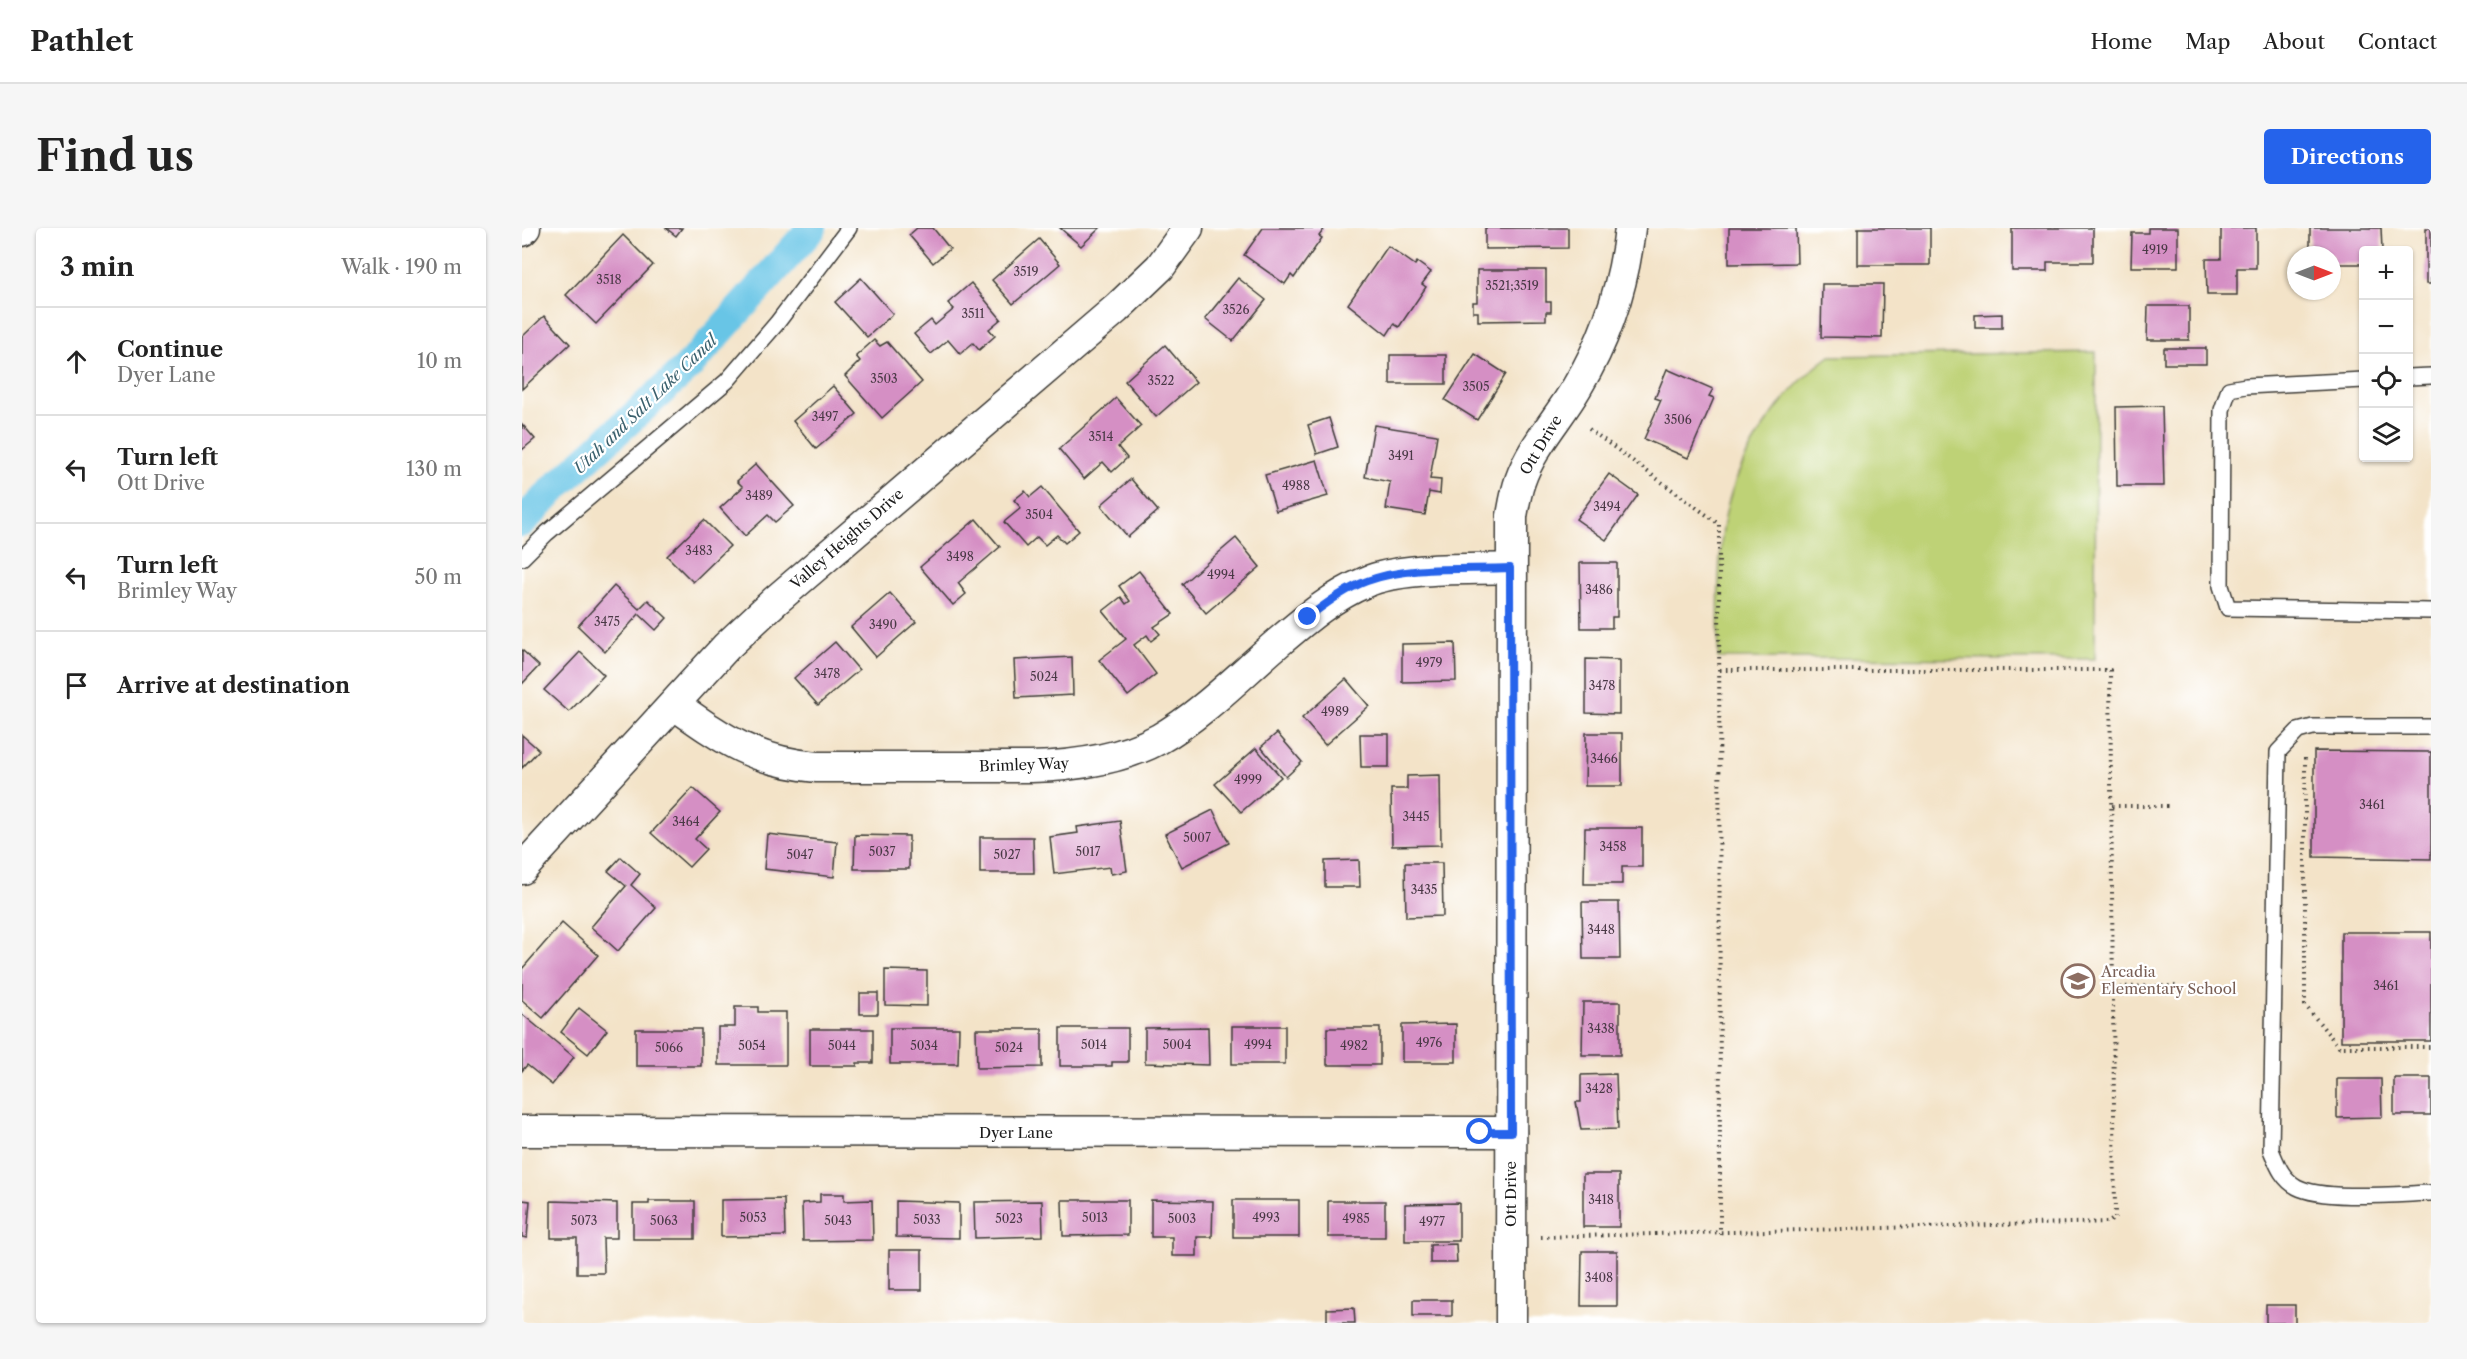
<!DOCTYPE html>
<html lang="en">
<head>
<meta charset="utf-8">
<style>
  :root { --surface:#fff; --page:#f6f6f6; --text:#222; --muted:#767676; --line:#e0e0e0; --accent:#2563eb }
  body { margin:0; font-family:"Libre Caslon Text",serif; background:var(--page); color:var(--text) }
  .controls { position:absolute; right:18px; top:18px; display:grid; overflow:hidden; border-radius:6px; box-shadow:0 2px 4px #0004 }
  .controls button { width:54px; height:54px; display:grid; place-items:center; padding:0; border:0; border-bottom:2px solid var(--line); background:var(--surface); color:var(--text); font:30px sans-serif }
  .compass { position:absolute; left:1765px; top:18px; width:54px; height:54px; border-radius:50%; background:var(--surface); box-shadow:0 2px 4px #0004; rotate:90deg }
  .stop { position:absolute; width:18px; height:18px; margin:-14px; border:4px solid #2563eb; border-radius:50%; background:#fff }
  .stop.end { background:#2563eb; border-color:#fff; box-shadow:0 2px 6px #0008 }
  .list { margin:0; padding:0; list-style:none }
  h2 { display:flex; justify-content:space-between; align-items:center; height:78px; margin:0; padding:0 24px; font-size:26px }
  h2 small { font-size:20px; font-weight:400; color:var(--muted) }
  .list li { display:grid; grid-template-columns:39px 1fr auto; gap:18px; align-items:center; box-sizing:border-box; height:108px; padding:0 24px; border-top:2px solid var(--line) }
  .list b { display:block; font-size:22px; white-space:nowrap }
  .list p { margin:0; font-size:20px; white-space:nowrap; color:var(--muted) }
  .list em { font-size:20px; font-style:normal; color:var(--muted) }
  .icon { flex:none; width:33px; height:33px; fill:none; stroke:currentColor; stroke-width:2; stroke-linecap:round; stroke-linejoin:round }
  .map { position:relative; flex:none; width:1909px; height:1095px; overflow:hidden; border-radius:6px }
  header { display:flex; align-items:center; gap:36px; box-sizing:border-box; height:84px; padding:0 30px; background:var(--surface); border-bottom:2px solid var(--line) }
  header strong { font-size:28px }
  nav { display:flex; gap:33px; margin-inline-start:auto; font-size:21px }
  .intro { display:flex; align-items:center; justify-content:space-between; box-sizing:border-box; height:144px; padding:0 36px }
  h1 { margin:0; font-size:42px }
  .button { padding:15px 27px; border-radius:6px; background:var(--accent); color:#fff; font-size:21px; font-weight:700 }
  main { display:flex; gap:36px; padding:0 36px }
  aside { flex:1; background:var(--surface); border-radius:6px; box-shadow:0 2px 4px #0004 }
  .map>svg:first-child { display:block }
  .green { fill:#bed276; stroke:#6d7749; stroke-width:1.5 }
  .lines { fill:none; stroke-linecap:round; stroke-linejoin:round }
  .canal { stroke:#68c5e6; stroke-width:30 }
  .building { fill:#d58fc4 }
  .lane-casing { stroke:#3c3a36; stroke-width:18 }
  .street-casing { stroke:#3c3a36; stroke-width:33 }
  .path { stroke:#3c3a36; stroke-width:4; stroke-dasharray:1.5 4.5; stroke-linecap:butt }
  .lane { stroke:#fff; stroke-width:15 }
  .street { stroke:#fff; stroke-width:30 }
  .route { stroke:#2563eb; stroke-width:8 }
  .labels { text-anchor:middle; stroke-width:4.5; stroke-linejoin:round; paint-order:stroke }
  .number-label { font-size:12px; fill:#4a3946 }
  .street-label { font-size:15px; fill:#1c1c1c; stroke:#fff }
  .education-label { font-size:15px; fill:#785e54; stroke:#fff; text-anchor:start }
  .water-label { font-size:16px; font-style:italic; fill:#3a606d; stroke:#fff }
</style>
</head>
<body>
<header>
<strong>Pathlet</strong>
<nav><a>Home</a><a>Map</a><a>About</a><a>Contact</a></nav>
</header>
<div class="intro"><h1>Find us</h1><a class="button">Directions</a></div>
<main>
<aside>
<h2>3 min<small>Walk · 190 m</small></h2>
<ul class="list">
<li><svg class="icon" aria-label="ahead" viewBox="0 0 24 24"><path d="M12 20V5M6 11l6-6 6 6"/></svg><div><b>Continue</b><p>Dyer Lane</p></div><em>10 m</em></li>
<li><svg class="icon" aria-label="left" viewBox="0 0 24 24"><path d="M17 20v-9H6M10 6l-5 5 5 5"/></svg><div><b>Turn left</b><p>Ott Drive</p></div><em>130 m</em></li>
<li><svg class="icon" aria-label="left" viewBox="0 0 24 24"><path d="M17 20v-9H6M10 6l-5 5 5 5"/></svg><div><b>Turn left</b><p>Brimley Way</p></div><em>50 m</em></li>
<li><svg class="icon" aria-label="arrive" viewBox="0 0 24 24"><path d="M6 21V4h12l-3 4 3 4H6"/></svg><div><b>Arrive at destination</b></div></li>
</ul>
</aside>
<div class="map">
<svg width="1909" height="1095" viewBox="0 0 1909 1095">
  <rect width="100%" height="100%" fill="#fff"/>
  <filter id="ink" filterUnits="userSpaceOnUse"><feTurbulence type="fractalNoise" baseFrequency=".0167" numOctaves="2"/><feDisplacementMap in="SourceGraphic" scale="12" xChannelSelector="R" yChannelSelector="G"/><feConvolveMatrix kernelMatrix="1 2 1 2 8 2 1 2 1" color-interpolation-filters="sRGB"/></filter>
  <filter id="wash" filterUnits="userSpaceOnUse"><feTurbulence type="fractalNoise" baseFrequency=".008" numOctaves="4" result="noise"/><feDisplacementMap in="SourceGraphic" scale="24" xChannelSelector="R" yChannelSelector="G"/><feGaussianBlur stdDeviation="1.35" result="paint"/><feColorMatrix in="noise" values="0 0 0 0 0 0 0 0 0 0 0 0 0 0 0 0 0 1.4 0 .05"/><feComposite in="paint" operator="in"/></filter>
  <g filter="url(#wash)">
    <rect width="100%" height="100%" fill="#f3e3c8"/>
    <path class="green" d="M1574,124L1573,431L1196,430C1197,387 1195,343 1201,300C1210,236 1255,166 1308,128Z"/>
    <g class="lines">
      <path class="canal" d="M0,294L37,256L166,139L290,0"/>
    </g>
    <g id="blocks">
      <g class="building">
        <path d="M144,0H160L154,8Z"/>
        <path d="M395,0H411L428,21L411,35L387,7Z"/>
        <path d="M538,0H578L559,18Z"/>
        <path d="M741,0H803L797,8L800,10L772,50L769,47L763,56L722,27Z"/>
        <path d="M963,0H1046V20L963,21Z"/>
        <path d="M1207,0H1274L1275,35L1207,36Z"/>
        <rect x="1336" y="0" width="72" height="37"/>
        <path d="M1490,0H1571V34H1525V43H1490Z"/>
        <path d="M1626,0H1656V39H1609L1610,5H1626Z"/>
        <path d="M1699,0H1734V40H1715V67H1685L1684,31H1699Z"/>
        <path d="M1788,0H1859L1860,22H1842V36H1810V27H1788Z"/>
        <rect x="1904" y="0" width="5" height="56"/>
        <path d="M101,7L131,37L74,96L44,67Z"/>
        <path d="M517,11L538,36L491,76L470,52Z"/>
        <path d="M866,18L893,37L895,34L909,44L900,56L904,59L877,99L872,96L865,107L826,76Z"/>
        <path d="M955,42H1024V74H1029V84H1024V92L956,93V84H951V74H955Z"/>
        <path d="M339,50L371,86L345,109L313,74Z"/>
        <path d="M716,50L744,72L711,113L683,91Z"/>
        <path d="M449,55L479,91L467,101L473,108L457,122L451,115L438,126L426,112L409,126L392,106L409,92L413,97L432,81L426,75Z"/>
        <path d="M1300,56H1361L1360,110L1299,109Z"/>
        <path d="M1626,78H1667V112H1625Z"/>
        <path d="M1480,86V100H1453V87Z"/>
        <path d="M22,88L48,116L0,161V109Z"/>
        <path d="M352,112L358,118L365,114L400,154L360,190L323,148L338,133L334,128Z"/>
        <path d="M643,117L674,154L634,189L603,153Z"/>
        <rect x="1642" y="120" width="42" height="16"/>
        <path d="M953,126L984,146L955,192L923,172Z"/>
        <rect x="868" y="127" width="56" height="29"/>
        <path d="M1145,141L1191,161L1187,168L1192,170L1166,230L1122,211L1139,172L1133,170Z"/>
        <path d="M311,158L335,186L294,221L271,193Z"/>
        <path d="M594,170L619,198L596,219L605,230L590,244L581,234L562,251L537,221Z"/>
        <path d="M1640,178L1642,258H1595L1594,179Z"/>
        <path d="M807,190L816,219L795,226L786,197Z"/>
        <path d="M0,196L13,211L0,222Z"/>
        <path d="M852,197L915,207L908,251L919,252L918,266L907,264L903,287L864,281L868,254L843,249Z"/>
        <path d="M795,232L806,268L754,283L743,247Z"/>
        <path d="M234,236L272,278L253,294L246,287L223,308L198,280L221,259L215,253Z"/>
        <path d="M1087,246L1116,267L1084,312L1054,291Z"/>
        <path d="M609,251L636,283L606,309L579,277Z"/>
        <path d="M520,259L557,303L543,315L535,307L523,317L515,309L504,319L482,294L499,280L492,272L503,263L508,269Z"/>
        <path d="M454,291L478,319L436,355L444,366L431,377L398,339Z"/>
        <path d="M182,292L208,318L171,354L145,328Z"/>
        <path d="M714,310L738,339L684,385L660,356Z"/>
        <path d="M1058,335H1095V389H1090V400H1059Z"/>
        <path d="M617,343L651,386L632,399L638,406L629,413L625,407L612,417L634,446L606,468L577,432L604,411L581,383L599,369L604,376L608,373L597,358Z"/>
        <path d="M92,358L117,381L126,372L145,390L134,402L117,386L83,424L56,398Z"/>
        <path d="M368,365L394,394L354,429L329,399Z"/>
        <path d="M313,414L337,442L296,477L272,450Z"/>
        <path d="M933,415L934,453L880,454V416Z"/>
        <path d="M0,422L17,438L0,456Z"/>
        <path d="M58,424L82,447L47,484L22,462Z"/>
        <path d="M550,429L551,467L494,470L492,432Z"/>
        <path d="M1064,431L1097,432V486L1064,485Z"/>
        <path d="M824,451L847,478L803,517L780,490Z"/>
        <path d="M755,505L780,534L764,549L739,519Z"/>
        <path d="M1064,505H1100V558H1063Z"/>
        <path d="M838,506H867V539H839Z"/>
        <path d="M0,507L17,522L0,540Z"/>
        <path d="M734,520L759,549L719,584L693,556Z"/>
        <path d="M1792,523L1909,524V631L1792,629Z"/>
        <path d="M918,547L919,617L870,618L869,561H885V548Z"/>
        <path d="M171,560L198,584L173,611L184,621L167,639L129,605Z"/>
        <path d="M691,582L707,615L660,639L643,606Z"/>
        <path d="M598,593L605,643L589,646L588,639L532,646L528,609L556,605L555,599Z"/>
        <path d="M1063,600H1120V639H1100V656H1062Z"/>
        <path d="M245,606L315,614L312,649L242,641Z"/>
        <path d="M333,607L387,608V641H332Z"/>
        <path d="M458,609H511L512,645H458Z"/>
        <path d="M99,629L118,646L109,657L134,680L96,723L69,699L104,658L86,643Z"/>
        <path d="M837,632L838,659H803V633Z"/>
        <path d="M883,635H920L921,688L884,689Z"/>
        <path d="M1060,674H1097L1098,731H1061Z"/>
        <path d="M40,695L76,727L21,790L0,772V741Z"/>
        <rect x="1819" y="704" width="90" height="109"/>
        <path d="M363,742L405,743V778L363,777Z"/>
        <rect x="338" y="765" width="18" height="21"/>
        <path d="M1061,774H1098V827H1060Z"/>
        <path d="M213,779H236V784H264V837H196V799H213Z"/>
        <path d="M57,780L85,802L66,826L39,804Z"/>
        <path d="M0,786L52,829L30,857L5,837L0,843Z"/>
        <path d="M934,796V834H880V797Z"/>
        <rect x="710" y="798" width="53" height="38"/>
        <path d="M686,799L687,837L623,835V800Z"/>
        <path d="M368,800H437L436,836H368Z"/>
        <path d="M538,800H606V834H590V838H538Z"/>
        <rect x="805" y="800" width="53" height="37"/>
        <rect x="114" y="801" width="65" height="37"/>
        <path d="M288,801H351V835H335V838H288Z"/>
        <path d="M454,801H520V839L455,840Z"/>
        <path d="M1094,846L1096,901L1059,902L1054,874H1059V847Z"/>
        <rect x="1872" y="850" width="37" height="37"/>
        <path d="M1815,851H1859L1860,889L1815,890Z"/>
        <rect x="1061" y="946" width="36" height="53"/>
        <path d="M298,966H322V973L350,972L351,1012L281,1013L280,975L298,974Z"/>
        <path d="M262,971L263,1008L199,1009V972Z"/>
        <path d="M0,972L8,973L5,1010L0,1009Z"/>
        <path d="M540,972H606V1007L541,1008Z"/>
        <path d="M629,972L691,973L690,1009H675V1028H650V1009H629Z"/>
        <rect x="711" y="972" width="66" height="37"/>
        <path d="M29,973L95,975V1010H81L82,1045H55V1010H29Z"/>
        <path d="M127,973H173V1011H111V976H127Z"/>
        <path d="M374,973L437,975V1010L374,1009Z"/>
        <path d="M520,973L521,1008L453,1010L452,974Z"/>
        <rect x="806" y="973" width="57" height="36"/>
        <path d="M937,975V1013H883V976Z"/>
        <path d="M934,1016L935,1035H908V1017Z"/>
        <rect x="367" y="1022" width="33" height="40"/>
        <path d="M1060,1023H1095V1078H1059Z"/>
        <rect x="891" y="1072" width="39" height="16"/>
        <rect x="1744" y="1077" width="29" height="18"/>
        <path d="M832,1080L833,1095H805V1081Z"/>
      </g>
    </g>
  </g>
  <g filter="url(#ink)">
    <use href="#blocks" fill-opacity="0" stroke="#3c3a36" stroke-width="1.5"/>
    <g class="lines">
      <g class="lane-casing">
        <g id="lane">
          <path d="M1886,149L1909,148"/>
          <path d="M1842,152L1724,158L1707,161L1700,182L1699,358L1706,380L1909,383"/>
          <path d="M0,330L25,305L205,153L255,95L327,0"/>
          <path d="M1909,499H1791L1776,503L1756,524L1749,922C1755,936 1760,951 1775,959C1802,973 1877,966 1909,965"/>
        </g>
      </g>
      <g class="street-casing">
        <g id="street">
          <path d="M0,3L3,0"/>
          <path d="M153,477C204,513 232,533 295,539H509C552,538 598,532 637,511C681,486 719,446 758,413C785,390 811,368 844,354C880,338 948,342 989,340"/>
          <path d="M0,641L205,418L253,373L594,81L638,39L666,0"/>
          <path d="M0,903L989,904"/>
          <path d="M989,1095L990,288C992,277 994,264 998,253C1010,218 1037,190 1055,159C1084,111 1102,56 1108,0"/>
        </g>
      </g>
      <g class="path">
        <path d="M1067,201L1197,296L1198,1006"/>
        <path d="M1783,530V777L1817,819H1909"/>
        <path d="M1590,578H1650"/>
        <path d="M1592,759L1655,758"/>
        <path d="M1019,1009L1587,994L1593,990L1588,442H1198"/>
      </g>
      <use href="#lane" class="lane"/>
      <use href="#street" class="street"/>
    </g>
  </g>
  <g class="lines" filter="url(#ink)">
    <path class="route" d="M786,389C805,375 823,361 845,353C886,337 945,342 988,340L989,904H958"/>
  </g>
  <defs>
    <g id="school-ring" transform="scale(1.725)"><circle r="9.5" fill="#fff" stroke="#8d6e63" stroke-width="1.5"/><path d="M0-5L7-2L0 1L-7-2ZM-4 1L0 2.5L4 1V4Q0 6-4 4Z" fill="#8d6e63"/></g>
  </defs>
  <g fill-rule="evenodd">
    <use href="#school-ring" x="1556" y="753"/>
  </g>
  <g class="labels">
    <g class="number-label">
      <text x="1633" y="26">4919</text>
      <text x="504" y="48">3519</text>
      <text x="87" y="56">3518</text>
      <text x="990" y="62">3521;3519</text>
      <text x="714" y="86">3526</text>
      <text x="451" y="90">3511</text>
      <text x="362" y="155">3503</text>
      <text x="639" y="157">3522</text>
      <text x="954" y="163">3505</text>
      <text x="303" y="193">3497</text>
      <text x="1156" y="196">3506</text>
      <text x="579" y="213">3514</text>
      <text x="879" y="232">3491</text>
      <text x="774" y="262">4988</text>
      <text x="237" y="272">3489</text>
      <text x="1085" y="283">3494</text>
      <text x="517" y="291">3504</text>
      <text x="177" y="327">3483</text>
      <text x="438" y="333">3498</text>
      <text x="699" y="351">4994</text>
      <text x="1077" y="366">3486</text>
      <text x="85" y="398">3475</text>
      <text x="361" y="401">3490</text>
      <text x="907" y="439">4979</text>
      <text x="305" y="450">3478</text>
      <text x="522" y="453">5024</text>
      <text x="1080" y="462">3478</text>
      <text x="813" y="488">4989</text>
      <text x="1082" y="535">3466</text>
      <text x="726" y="556">4999</text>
      <text x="1850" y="581">3461</text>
      <text x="894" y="593">3445</text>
      <text x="164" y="598">3464</text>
      <text x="675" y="614">5007</text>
      <text x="1091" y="623">3458</text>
      <text x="360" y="628">5037</text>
      <text x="566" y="628">5017</text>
      <text x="278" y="631">5047</text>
      <text x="485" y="631">5027</text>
      <text x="902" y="666">3435</text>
      <text x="1079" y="706">3448</text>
      <text x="1864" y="762">3461</text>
      <text x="1079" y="805">3438</text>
      <text x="907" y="819">4976</text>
      <text x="572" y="821">5014</text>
      <text x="655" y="821">5004</text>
      <text x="736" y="821">4994</text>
      <text x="230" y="822">5054</text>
      <text x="320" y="822">5044</text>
      <text x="402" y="822">5034</text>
      <text x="832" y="822">4982</text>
      <text x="147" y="824">5066</text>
      <text x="487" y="824">5024</text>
      <text x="1077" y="865">3428</text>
      <text x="1079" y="976">3418</text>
      <text x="231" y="994">5053</text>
      <text x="573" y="994">5013</text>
      <text x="744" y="994">4993</text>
      <text x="487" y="995">5023</text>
      <text x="660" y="995">5003</text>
      <text x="834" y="995">4985</text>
      <text x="405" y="996">5033</text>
      <text x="62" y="997">5073</text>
      <text x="142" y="997">5063</text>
      <text x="316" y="997">5043</text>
      <text x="910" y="998">4977</text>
      <text x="1077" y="1054">3408</text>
    </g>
    <g class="street-label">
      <text transform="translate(1019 217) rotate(-59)" y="5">Ott Drive</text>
      <text transform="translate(325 311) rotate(-41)" y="5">Valley Heights Drive</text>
      <text transform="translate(502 537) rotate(-2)" y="5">Brimley Way</text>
      <text x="494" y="910">Dyer Lane</text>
      <text transform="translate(989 966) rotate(-90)" y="5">Ott Drive</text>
    </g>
    <g class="education-label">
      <text x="1579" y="749">Arcadia<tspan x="1579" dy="17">Elementary School</tspan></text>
    </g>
    <g class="water-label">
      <text transform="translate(123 176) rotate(-44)" y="6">Utah and Salt Lake Canal</text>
    </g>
  </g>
</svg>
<div class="controls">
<button>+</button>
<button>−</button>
<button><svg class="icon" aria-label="locate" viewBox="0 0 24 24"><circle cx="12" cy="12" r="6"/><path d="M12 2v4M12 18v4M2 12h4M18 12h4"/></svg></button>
<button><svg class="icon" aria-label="layers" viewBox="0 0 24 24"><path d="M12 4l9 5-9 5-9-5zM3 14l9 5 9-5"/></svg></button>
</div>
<svg class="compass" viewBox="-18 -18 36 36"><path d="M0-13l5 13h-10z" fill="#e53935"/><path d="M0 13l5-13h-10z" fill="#767676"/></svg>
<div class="stop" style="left:958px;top:904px"></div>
<div class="stop end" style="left:786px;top:389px"></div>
</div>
</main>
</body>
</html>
